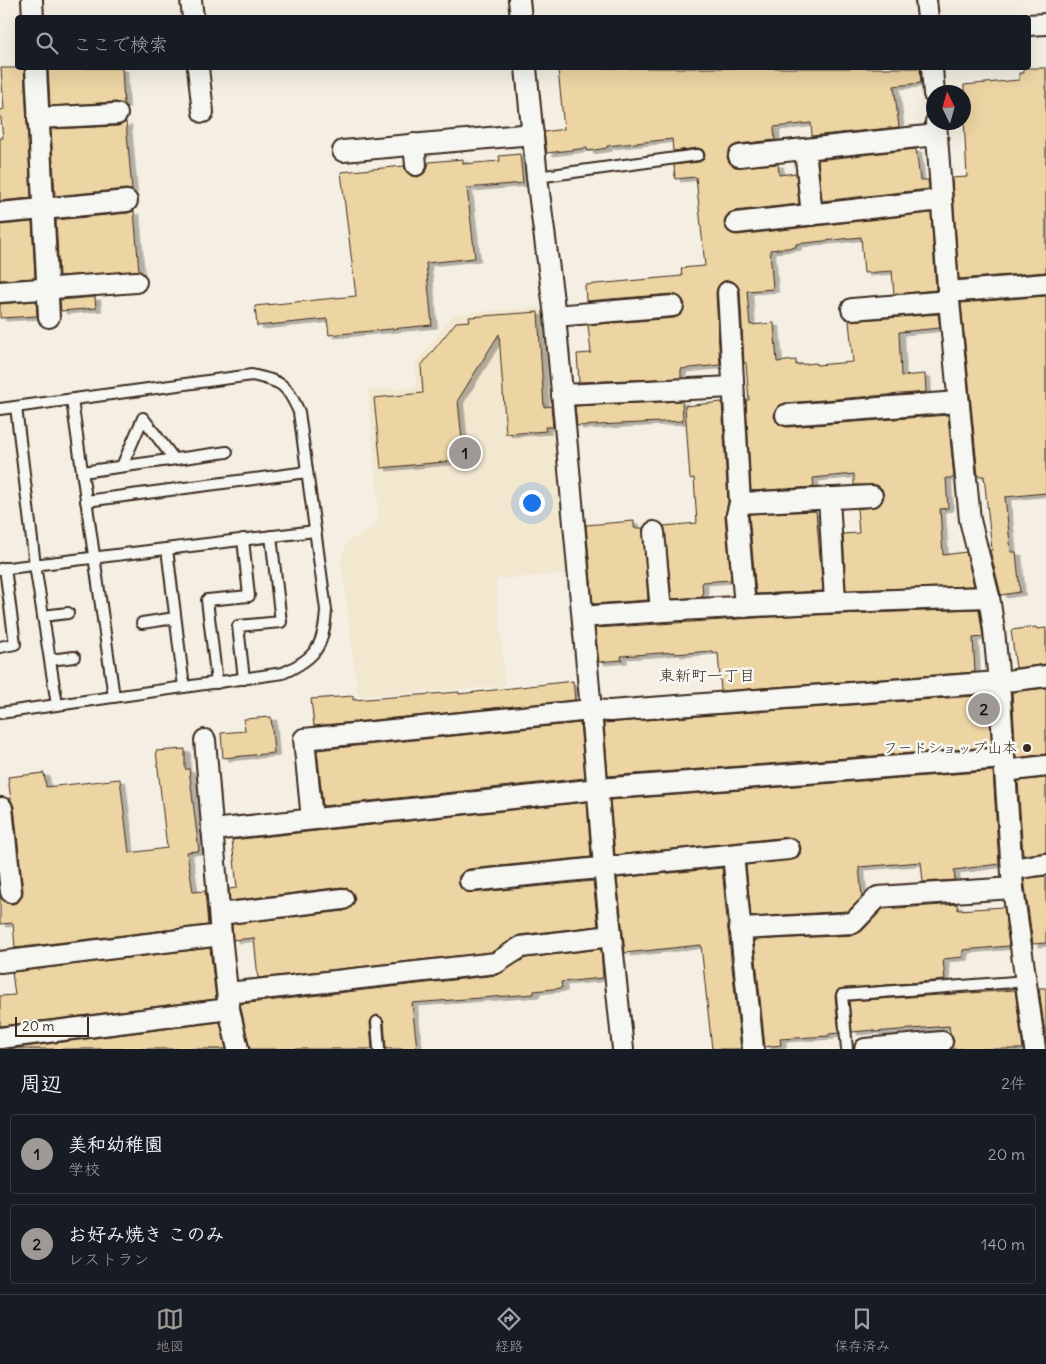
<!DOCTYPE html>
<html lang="ja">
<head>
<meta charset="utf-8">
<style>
  :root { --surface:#171b24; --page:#242831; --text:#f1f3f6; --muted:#9ea1a6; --line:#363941; --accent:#9f9995 }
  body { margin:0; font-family:Delius,"Klee One",sans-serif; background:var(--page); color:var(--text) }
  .compass { position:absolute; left:926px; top:85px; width:45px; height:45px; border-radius:50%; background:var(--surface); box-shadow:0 5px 20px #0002; rotate:355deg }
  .scale { position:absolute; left:15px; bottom:12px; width:74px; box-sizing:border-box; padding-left:5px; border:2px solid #3b2a1e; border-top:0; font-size:14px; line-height:18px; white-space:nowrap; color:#3b2a1e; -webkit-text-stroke:4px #f6f6f2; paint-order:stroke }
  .you { position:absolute; left:531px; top:502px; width:18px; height:18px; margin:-12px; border:4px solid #fff; border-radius:50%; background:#1a73e8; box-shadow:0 0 0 8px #1a73e833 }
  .badge { display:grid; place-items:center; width:32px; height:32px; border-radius:50%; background:var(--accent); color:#111; font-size:16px; font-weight:700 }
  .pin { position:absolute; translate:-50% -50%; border:2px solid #fff; box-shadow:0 1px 5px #0006 }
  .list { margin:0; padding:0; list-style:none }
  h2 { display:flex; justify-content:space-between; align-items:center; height:65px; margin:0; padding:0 20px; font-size:21px }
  h2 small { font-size:16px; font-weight:400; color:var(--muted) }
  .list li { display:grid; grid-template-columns:32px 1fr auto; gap:15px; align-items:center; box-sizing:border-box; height:80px; margin:0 10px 10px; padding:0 10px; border:1px solid var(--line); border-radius:5px }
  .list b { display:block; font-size:19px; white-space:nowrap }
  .list p { margin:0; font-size:16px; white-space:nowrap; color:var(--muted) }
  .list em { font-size:16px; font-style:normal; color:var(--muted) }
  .icon { flex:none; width:28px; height:28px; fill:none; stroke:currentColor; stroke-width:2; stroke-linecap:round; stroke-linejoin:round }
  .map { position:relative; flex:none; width:1046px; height:1049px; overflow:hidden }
  .search { position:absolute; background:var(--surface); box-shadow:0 5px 20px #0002; left:15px; right:15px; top:15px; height:55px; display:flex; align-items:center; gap:12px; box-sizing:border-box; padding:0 18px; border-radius:5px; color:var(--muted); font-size:19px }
  .sheet { height:245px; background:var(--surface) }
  nav { display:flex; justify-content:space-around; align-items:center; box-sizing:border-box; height:70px; border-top:1px solid var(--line); background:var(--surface); font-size:14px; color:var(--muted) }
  nav a { display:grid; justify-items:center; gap:2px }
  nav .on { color:var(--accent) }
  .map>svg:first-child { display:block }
  .built { fill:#f2e7cf }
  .building { fill:#edd4a3; stroke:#3b2a1e; filter:url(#shadow) }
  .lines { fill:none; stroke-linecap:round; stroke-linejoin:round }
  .lane-casing { stroke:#3b2a1e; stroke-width:14 }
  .street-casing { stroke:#3b2a1e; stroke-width:24 }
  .lane { stroke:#f6f6f2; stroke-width:10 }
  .street { stroke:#f6f6f2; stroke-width:20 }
  .poi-dot { fill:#3b2a1e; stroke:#f6f6f2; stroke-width:2 }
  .labels { text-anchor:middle; stroke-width:5; stroke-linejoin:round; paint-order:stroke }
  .poi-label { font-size:15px; fill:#3b2a1e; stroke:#f6f6f2; text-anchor:end }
  .neighbourhood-label { font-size:16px; fill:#3b2a1e; stroke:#f6f6f2 }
</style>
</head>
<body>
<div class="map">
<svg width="1046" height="1049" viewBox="0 0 1046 1049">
  <defs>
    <filter id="shadow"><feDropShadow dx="5.5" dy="3" stdDeviation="0" flood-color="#0004"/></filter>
  </defs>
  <rect width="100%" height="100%" fill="#f4efe2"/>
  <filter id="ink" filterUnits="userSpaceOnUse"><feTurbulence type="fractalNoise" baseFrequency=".02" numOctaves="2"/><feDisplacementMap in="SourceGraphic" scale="10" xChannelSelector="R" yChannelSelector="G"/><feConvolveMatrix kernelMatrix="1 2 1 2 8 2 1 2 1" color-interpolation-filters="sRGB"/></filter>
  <g filter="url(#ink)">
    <path class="built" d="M543,307L566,574L496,579L505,686L358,696L341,559L347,542L376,526L379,515L368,390L416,387L415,364L454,314Z"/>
    <g class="building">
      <path d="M1,68H24L31,198L0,201V138H3L0,110L4,109Z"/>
      <path d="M48,68H122L124,105L116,102L50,106Z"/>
      <path d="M569,68H920L921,83L894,86L899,127L812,136L811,123L774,127L775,140L738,144L732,147L728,152L727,158L730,163L735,167L778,164L779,175L796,173L799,204L734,211L729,213L725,218L724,224L727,230L732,234L737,235L931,213L936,290L894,294L892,271L864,273L861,237L796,244V247L770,250L773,289L747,291L750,325L774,323L777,362L796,360V365L816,363V365L853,362L849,321L938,314L940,328L899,332L901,376L925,374L926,392L785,403L780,405L776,409L774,416L776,421L780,425L787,427L948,415L954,478H946L948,508L940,509L943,555L966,552L974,586L846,590L843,534L859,533L857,509L878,506L882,502L884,496L882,489L877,485H854V474L813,478L814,487L751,491L746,400H749L746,363H744L740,291L738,286L734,282L728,280L722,282L718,286L716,292L720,365L681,369V378L579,382L577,354L591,353L588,325L674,318L679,316L683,311L685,305L683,300L678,296L672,294L586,301L585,285L682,276L681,268L705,266L696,177L675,179L674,165L699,162L703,160L705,155L703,150L698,148L673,151L672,139L607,146V148L588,151L587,148L547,153L544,132L564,129L558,69Z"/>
      <path d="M1023,68H1046V272L959,279L952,178L967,177L964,119V85L1019,80V73H1024Z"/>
      <path d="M126,122L132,190L126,189L55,196L51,129L118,126Z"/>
      <path d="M916,149L920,180H928L929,189L822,201L818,160Z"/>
      <path d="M520,154L523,183L467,188L475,258L426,263L432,325L329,335L327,319L257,326L255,306L356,296L341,172L404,166L406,171L411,176L418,177L423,174L427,170L429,162L463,159V164L500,161L499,156Z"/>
      <path d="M134,211L139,271L59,276L56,220L128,213Z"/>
      <path d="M32,222L35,278L0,280V225Z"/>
      <path d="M1046,296V493L1005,497L1011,552H1016L1020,592L1001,595L990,550H992L984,476H978L961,303Z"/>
      <path d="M95,297L96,308L61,311L60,300Z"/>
      <path d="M36,301L37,316L0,318V304Z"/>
      <path d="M538,312L544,407L551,406L553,427H545L546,431L506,434L499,334L458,400L464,460L381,468L374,398L423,393L421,366L456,322L470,321L469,317Z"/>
      <path d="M682,401L683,421L577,426L575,406Z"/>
      <path d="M722,402L728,502L725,516L731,580L702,582L703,597L672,599L664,526L697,523L694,478L690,479L685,406Z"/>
      <path d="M816,511L823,591L756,594L749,514Z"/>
      <path d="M634,521V528H643L648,600L593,604L586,525Z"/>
      <path d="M979,609L983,637L973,638L975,672L721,691L718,653H713L712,651L675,654V652L621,656L622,660L599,662L595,628L787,616Z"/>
      <path d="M1036,627L1037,629L1046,628V664L1016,668L1011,630Z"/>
      <path d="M573,681L575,700L314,726L311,699L353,696V700L459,692V694Z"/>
      <path d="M1046,688V754L1016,758L1012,692Z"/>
      <path d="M988,695L992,747L608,776L604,723Z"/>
      <path d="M271,717L274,753L223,758L221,733L245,731L244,719Z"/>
      <path d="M580,723L585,778L323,806L317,750Z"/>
      <path d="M185,749V769H189L199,851L187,852L193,892L205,891L208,925L15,948L13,923L0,924V896L6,903L13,904L18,902L22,897L23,891L14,807L11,800L8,777L44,773L46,787L120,779L129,853L167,848L156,751Z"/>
      <path d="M993,771L999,864L954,870L955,880L923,882L921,862L859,867L862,897L848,911L751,917L746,865L796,859L800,854L801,848L799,842L793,838L788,837L615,855L610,800Z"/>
      <path d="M1046,778V852L1023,855L1018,781Z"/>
      <path d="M587,802L591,857L469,869L463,872L459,876L458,882L461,888L466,892L471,893L593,881L598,926L519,935L492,952L258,978L254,938L233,940L232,924L344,911L350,908L354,903L355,898L352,892L347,888L342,887L230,901L229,889L237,888L232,840Z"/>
      <path d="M722,868L728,930L741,1049H712L701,945L625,953L617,878Z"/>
      <path d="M1046,876V943L1033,944L1024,879Z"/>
      <path d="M957,904L958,910L1004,907L1009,946L963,950V957L943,959L945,980L839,989L835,996L839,1033L829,1034V1036L780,1039L781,1045L765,1047L754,940L854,935L862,931L883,909Z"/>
      <path d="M210,948L216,999L0,1026V996L15,995L12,972Z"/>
      <path d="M601,949L603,978L561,982L562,988L534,991V994L412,1003L417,1049H386L384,1021L382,1018L377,1015L373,1017L370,1022L372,1049H250L240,1004L497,975L525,958Z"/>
      <path d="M1039,988H1046V1042Z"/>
      <path d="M1015,990L1023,1049H951L954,1041L950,1033L949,1026L874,1032V1030L852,1032L849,1001Z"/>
      <path d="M220,1022L226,1049H8Z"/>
    </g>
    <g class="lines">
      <g class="lane-casing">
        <g id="lane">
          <path d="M537,177L698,155"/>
          <path d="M72,400L114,697"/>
          <path d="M16,407L35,565L57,705"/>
          <path d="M0,409L252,375C282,382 286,383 299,412L326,610C324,646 316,658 283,673L0,713"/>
          <path d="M122,466L143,418L174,459"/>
          <path d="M82,472L227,452"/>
          <path d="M86,501L307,472"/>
          <path d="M167,549L184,687"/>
          <path d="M0,569L315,531"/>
          <path d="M43,616L68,613"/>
          <path d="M142,623L175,618"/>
          <path d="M0,647L15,644L5,568"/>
          <path d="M50,660L74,657"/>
          <path d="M244,679L238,626L281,622L271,536"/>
          <path d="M217,683L207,600L249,596L243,539"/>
          <path d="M377,1022L379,1049"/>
          <path d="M847,1049L842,995L1026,981"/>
        </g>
      </g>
      <g class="street-casing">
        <g id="street">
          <path d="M32,0L33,18"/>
          <path d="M191,0L193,18"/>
          <path d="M519,0L521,18"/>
          <path d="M926,0L928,18"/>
          <path d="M1028,25L1046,24"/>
          <path d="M36,68L49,317"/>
          <path d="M198,68L203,112"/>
          <path d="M526,68L537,177L555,316L591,710L604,867L623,1049"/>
          <path d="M932,68L934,94"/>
          <path d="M38,118L117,114"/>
          <path d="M936,122L949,301L970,520L989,597L994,630L999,682L1013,888L1035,1049"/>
          <path d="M414,144L416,165"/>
          <path d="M805,149L812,215"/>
          <path d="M343,151L533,134"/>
          <path d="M739,156L936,135"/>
          <path d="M0,213L127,201"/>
          <path d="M736,223L941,200"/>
          <path d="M0,292L136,282"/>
          <path d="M728,292L740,503L737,515L745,607"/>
          <path d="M948,292L1046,284"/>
          <path d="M852,309L949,301"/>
          <path d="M555,316L673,306"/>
          <path d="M562,395L733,387"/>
          <path d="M786,415L958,402"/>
          <path d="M829,498L835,601"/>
          <path d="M740,503L872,496"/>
          <path d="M654,532L661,611"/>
          <path d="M583,617C718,606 854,601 989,597"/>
          <path d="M205,740L221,935L229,1009L238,1049"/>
          <path d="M1005,771L1046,766"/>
          <path d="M2,808L11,892"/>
          <path d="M312,819L304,739L591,710L610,711L999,682L1046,676"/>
          <path d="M212,830L598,789L1004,758"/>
          <path d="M733,855L753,1049"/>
          <path d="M1012,869L1046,864"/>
          <path d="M470,881L789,849"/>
          <path d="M220,914L343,899"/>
          <path d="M740,929L853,923L878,897L1013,888"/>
          <path d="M0,962L221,935"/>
          <path d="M228,993L496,963L521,947L611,936"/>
          <path d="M0,1038L229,1009"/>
          <path d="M865,1049L942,1042"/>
        </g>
      </g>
      <use href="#lane" class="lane"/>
      <use href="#street" class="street"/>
    </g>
  </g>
  <circle class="poi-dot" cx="1027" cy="748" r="5"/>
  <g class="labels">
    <g class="poi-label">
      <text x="1017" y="753">フードショップ山本</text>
    </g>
    <g class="neighbourhood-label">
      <text x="707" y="681">東新町一丁目</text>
    </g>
  </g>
</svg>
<svg class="compass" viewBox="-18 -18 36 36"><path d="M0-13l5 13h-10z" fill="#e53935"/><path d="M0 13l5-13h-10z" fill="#9ea1a6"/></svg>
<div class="scale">20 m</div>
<div class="you"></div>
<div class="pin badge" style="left:465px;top:453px">1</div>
<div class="pin badge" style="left:984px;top:709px">2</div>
<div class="search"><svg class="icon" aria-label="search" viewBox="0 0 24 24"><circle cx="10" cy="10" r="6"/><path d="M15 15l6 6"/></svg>ここで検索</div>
</div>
<section class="sheet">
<h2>周辺<small>2件</small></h2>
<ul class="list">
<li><span class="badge">1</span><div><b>美和幼稚園</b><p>学校</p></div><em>20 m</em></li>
<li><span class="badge">2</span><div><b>お好み焼き このみ</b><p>レストラン</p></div><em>140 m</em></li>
</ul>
</section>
<nav>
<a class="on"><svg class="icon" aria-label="map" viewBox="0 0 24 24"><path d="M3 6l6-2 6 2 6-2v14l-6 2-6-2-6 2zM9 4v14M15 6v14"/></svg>地図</a>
<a><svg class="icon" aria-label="directions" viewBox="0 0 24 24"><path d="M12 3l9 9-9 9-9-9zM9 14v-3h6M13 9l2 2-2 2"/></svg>経路</a>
<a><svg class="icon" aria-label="saved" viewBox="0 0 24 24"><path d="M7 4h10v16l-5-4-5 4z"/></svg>保存済み</a>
</nav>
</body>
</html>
